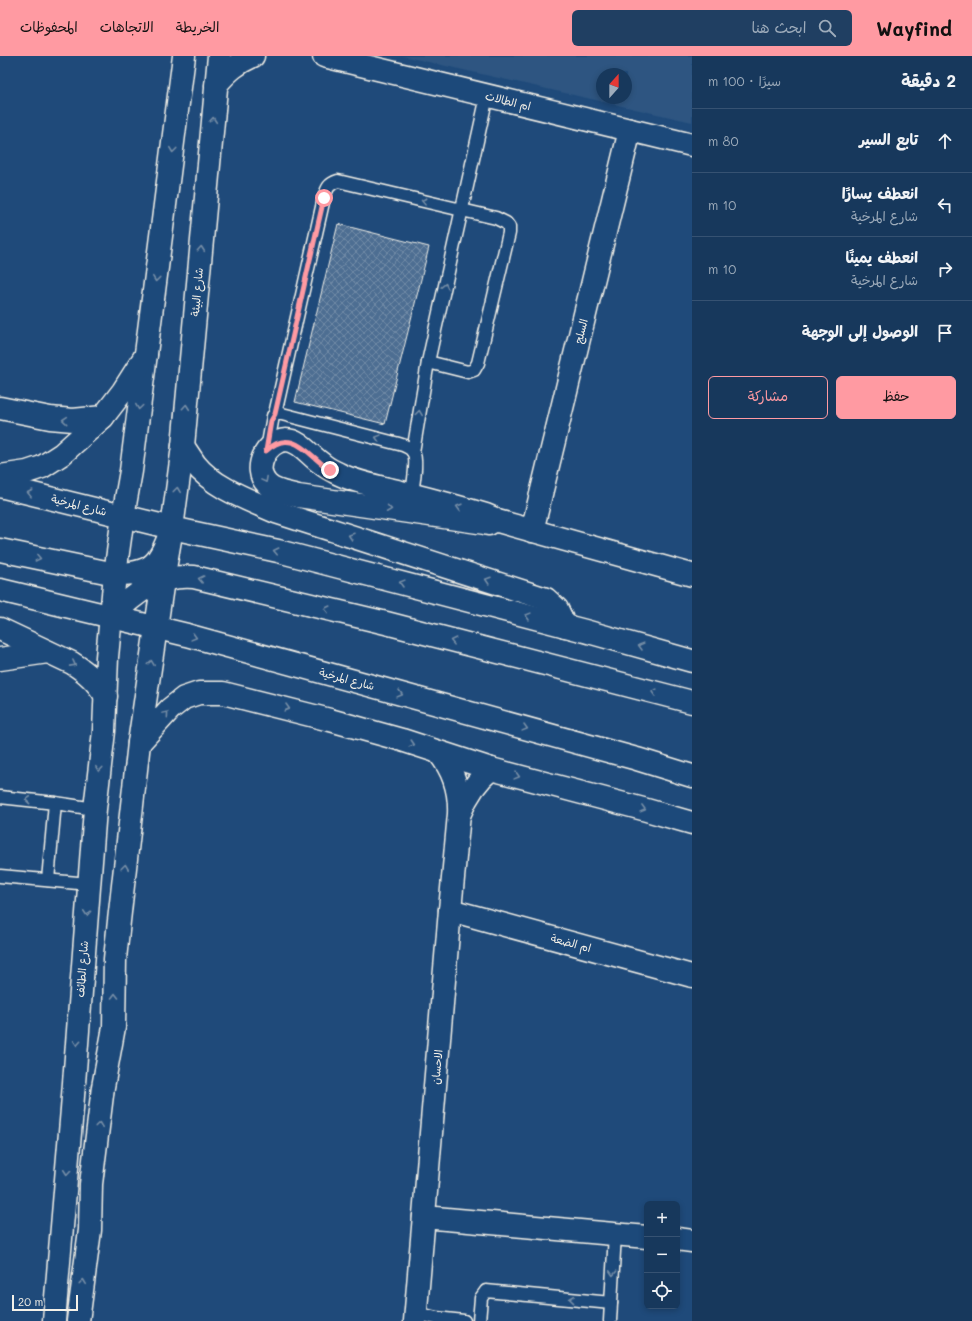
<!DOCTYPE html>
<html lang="ar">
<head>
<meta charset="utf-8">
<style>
  :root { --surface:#17385c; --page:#203f62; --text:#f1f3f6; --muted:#9eacbb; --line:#365272; --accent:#ff9aa2 }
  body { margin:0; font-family:Mali,"Playpen Sans Arabic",sans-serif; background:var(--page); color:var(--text); direction:rtl }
  .controls { position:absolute; right:12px; bottom:12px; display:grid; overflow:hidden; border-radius:6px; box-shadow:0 2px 6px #0003 }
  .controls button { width:36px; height:36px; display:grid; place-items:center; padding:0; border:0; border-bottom:1px solid var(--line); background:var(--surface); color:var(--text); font:20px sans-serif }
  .compass { position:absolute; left:596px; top:12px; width:36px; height:36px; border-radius:50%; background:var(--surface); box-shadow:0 2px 6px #0003; rotate:21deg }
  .scale { position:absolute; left:12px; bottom:10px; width:66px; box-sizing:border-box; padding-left:4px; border:2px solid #f4f1e8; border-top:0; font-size:11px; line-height:14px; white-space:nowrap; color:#f4f1e8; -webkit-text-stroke:3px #1f4a7a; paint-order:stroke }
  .stop { position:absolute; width:12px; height:12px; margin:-9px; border:3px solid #ff9aa2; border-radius:50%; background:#fff }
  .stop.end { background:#ff9aa2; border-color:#fff; box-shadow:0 1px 4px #0008 }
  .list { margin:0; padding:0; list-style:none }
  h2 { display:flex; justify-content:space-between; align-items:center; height:52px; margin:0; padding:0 16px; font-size:17px }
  h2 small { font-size:13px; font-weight:400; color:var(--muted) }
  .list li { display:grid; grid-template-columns:26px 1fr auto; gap:12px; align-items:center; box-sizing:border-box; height:64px; padding:0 16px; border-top:1px solid var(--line) }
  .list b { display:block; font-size:15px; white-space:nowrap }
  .list p { margin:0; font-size:13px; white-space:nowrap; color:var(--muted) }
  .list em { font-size:13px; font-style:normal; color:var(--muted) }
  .actions { display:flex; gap:8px; padding:12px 16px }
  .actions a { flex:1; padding:9px 0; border:1px solid var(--accent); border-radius:6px; text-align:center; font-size:14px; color:var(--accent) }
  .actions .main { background:var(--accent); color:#111 }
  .icon { flex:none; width:22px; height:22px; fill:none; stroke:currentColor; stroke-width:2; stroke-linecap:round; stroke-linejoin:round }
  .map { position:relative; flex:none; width:692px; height:1265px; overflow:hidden; direction:ltr }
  header { display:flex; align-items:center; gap:24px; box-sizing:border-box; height:56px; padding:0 20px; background:var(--accent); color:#111 }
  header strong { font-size:19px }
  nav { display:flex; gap:22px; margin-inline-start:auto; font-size:14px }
  .search { width:280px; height:36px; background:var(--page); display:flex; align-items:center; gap:10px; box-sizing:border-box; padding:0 14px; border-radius:6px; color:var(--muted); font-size:15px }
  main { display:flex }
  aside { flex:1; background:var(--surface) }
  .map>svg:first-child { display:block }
  .built { fill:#2d5581; fill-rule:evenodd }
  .building { fill:url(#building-cross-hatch); stroke:#f4f1e8 }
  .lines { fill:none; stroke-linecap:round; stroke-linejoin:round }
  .lane-casing { stroke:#f4f1e8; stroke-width:15 }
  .street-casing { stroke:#f4f1e8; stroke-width:25 }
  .secondary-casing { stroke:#f4f1e8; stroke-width:25 }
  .highway-casing { stroke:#f4f1e8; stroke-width:25 }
  .lane { stroke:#1f4a7a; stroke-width:12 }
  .street { stroke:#1f4a7a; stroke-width:22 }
  .secondary { stroke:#1f4a7a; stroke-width:22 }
  .highway { stroke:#1f4a7a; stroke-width:22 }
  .oneway { stroke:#748da6 }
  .route { stroke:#ff9aa2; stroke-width:5 }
  .labels { text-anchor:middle; stroke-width:3; stroke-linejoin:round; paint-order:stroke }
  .street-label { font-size:11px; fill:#f4f1e8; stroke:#1f4a7a }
</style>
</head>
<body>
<header>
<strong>Wayfind</strong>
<div class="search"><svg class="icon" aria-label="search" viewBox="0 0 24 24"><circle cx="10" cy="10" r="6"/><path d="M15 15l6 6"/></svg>ابحث هنا</div>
<nav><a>الخريطة</a><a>الاتجاهات</a><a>المحفوظات</a></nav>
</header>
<main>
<aside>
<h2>2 دقيقة<small>سيرًا · 100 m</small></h2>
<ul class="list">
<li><svg class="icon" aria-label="ahead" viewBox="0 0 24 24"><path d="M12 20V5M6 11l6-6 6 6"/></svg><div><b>تابع السير</b></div><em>80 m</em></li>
<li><svg class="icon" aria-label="left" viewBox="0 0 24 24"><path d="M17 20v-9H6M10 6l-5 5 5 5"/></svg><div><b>انعطف يسارًا</b><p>شارع المرخية</p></div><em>10 m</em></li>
<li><svg class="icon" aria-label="right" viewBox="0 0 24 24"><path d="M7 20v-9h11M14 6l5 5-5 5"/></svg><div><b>انعطف يمينًا</b><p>شارع المرخية</p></div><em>10 m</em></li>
<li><svg class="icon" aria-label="arrive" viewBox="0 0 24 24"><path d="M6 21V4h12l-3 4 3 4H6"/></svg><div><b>الوصول إلى الوجهة</b></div></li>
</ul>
<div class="actions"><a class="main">حفظ</a><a>مشاركة</a></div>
</aside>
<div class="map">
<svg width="692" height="1265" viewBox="0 0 692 1265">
  <defs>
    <pattern id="building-cross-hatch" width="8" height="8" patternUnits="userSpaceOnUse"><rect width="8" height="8" fill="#4d6e92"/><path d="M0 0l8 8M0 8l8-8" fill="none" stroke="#708aa6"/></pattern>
  </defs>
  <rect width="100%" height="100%" fill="#1f4a7a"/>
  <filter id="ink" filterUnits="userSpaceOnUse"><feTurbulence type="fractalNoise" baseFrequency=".025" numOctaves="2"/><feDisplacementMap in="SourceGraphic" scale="8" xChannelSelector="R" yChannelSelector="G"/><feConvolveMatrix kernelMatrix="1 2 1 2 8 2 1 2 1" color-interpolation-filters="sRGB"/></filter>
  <g filter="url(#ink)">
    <path class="built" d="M402,0H692V66ZM602,18H626V42H602Z"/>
    <path class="building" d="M338,168L429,191L385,368L295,346Z"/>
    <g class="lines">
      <g class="lane-casing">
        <g id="lane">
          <path d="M275,358L324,142C327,133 328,128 338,125L496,162L506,167L509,171V177L478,307L474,314L468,316L428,306"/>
          <path d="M267,393L273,360L278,357L399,388C403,389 410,391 413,396C418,403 413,429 412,438"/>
          <path d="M413,396L428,306L487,40"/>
          <path d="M0,741L55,747L95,753"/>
          <path d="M0,820L89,828"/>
          <path d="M48,824L55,747"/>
          <path d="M416,1257L436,1262L464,1265"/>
          <path d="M479,1265L481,1242L486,1235L611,1247"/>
          <path d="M610,1265L615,1178"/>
        </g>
      </g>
      <g class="street-casing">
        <g id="street">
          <path d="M324,0L692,89"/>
          <path d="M216,29C228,15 237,7 253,0"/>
          <path d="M0,352L50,362L73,364L103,361"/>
          <path d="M494,464L489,468L485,467L298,440C288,437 274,436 267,428C252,413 266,385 286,384C300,384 310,400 321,407C326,412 333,415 339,418C362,429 388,432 413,439C437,445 462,452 486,459L493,462L494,464L692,519"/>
          <path d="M532,475L630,74"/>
          <path d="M139,687L170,653L184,642L199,637H223L330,664L402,684L491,713L643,753L692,767"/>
          <path d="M460,757C467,739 476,725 491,713"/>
          <path d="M450,854L692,920"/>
          <path d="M424,1161L647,1181"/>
          <path d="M677,1183L692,1185"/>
          <path d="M415,1265L450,854L459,758C460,734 454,715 439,697"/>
        </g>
      </g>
      <g class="secondary-casing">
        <g id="secondary">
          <path d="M0,603L48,596"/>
          <path d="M54,1265L72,1053L95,753L104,675L107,601L115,518L123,460L131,415L184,0"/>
          <path d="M78,1265L90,1174L91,1128L103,1031L114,971L115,903L119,865L139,687L163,524L172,472L183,390L219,0"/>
        </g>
      </g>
      <g class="highway-casing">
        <g id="highway">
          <path d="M183,390C187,396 191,402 195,408C214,432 249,444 276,456L546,543L557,553L565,570"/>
          <path d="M0,420L27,416L42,411L62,398L103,361L123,335L146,299"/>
          <path d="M0,430L172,472L278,495L585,575L692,605"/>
          <path d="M0,494L115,518C153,518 160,507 172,472"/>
          <path d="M0,534L187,579L637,703L692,720"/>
          <path d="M111,561C135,537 159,518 194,521L386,567L692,646"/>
          <path d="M0,573L72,607C88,617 96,625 106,640"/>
        </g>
      </g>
      <use href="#lane" class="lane"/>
      <use href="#street" class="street"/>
      <use href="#secondary" class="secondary"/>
      <use href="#highway" class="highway"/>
    </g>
    <defs><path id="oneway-chevron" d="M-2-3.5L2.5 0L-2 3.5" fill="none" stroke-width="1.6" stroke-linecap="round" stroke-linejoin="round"/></defs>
    <g class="oneway">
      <use href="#oneway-chevron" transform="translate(213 64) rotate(-85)"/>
      <use href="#oneway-chevron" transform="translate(173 94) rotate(97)"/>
      <use href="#oneway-chevron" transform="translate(424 145) rotate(-166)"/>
      <use href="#oneway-chevron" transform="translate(201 193) rotate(-85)"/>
      <use href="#oneway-chevron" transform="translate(156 223) rotate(97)"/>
      <use href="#oneway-chevron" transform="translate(445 230) rotate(-77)"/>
      <use href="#oneway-chevron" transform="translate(139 351) rotate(98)"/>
      <use href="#oneway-chevron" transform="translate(186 351) rotate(-85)"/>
      <use href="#oneway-chevron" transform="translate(419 357) rotate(-82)"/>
      <use href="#oneway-chevron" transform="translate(65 364) rotate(-175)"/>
      <use href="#oneway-chevron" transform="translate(378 382) rotate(-165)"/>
      <use href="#oneway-chevron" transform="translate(265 424) rotate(62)"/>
      <use href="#oneway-chevron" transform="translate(177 434) rotate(-83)"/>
      <use href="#oneway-chevron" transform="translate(30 437) rotate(-166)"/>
      <use href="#oneway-chevron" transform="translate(459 451) rotate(-164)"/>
      <use href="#oneway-chevron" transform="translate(389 453) rotate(8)"/>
      <use href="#oneway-chevron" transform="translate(351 480) rotate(-162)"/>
      <use href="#oneway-chevron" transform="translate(276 495) rotate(-167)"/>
      <use href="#oneway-chevron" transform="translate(38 502) rotate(13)"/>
      <use href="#oneway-chevron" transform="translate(201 523) rotate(-167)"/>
      <use href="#oneway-chevron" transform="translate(488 524) rotate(-162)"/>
      <use href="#oneway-chevron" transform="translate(402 527) rotate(-165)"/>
      <use href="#oneway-chevron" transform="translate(327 553) rotate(-166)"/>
      <use href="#oneway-chevron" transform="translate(528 560) rotate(-165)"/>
      <use href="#oneway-chevron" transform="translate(194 581) rotate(15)"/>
      <use href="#oneway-chevron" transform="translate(453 585) rotate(-166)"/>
      <use href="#oneway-chevron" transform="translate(641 590) rotate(-165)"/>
      <use href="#oneway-chevron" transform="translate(151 607) rotate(-82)"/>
      <use href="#oneway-chevron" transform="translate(73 608) rotate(28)"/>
      <use href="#oneway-chevron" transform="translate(654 636) rotate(-165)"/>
      <use href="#oneway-chevron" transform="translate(400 638) rotate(15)"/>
      <use href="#oneway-chevron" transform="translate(287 652) rotate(15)"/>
      <use href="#oneway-chevron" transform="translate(166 658) rotate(-50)"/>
      <use href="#oneway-chevron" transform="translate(525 672) rotate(15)"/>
      <use href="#oneway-chevron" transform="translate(412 688) rotate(18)"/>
      <use href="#oneway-chevron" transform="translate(99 713) rotate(97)"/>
      <use href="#oneway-chevron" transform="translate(517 720) rotate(15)"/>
      <use href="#oneway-chevron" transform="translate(28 744) rotate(-174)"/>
      <use href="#oneway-chevron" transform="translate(643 753) rotate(15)"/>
      <use href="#oneway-chevron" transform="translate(125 811) rotate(-83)"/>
      <use href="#oneway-chevron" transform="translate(87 857) rotate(94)"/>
      <use href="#oneway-chevron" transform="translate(115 940) rotate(-90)"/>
      <use href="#oneway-chevron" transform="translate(77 987) rotate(94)"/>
      <use href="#oneway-chevron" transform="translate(99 1069) rotate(-83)"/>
      <use href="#oneway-chevron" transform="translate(67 1116) rotate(95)"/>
      <use href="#oneway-chevron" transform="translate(613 1217) rotate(93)"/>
      <use href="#oneway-chevron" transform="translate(83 1226) rotate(-83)"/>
      <use href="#oneway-chevron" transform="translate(572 1243) rotate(-174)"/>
    </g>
  </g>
  <g class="lines" filter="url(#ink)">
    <path class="route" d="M324,142L275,358L271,365L266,395C292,370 309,400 330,414"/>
  </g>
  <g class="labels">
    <g class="street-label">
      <text transform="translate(508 45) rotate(14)" y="4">ام الطالات</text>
      <text transform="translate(197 236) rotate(-85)" y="4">شارع البيئة</text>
      <text transform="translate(581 275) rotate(-76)" y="4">السلج</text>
      <text transform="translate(79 449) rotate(14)" y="4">شارع المرخية</text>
      <text transform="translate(347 623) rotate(15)" y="4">شارع المرخية</text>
      <text transform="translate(571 887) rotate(15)" y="4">ام الضعة</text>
      <text transform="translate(82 913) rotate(-86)" y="4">شارع الطائف</text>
      <text transform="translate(437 1011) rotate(-85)" y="4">الاحسان</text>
    </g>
  </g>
</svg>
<div class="controls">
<button>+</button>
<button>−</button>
<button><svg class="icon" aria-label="locate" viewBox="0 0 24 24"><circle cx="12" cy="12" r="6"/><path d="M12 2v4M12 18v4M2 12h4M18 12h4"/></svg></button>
</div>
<svg class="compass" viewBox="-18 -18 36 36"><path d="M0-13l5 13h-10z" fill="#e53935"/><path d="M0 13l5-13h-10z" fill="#9eacbb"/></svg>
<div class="scale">20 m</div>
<div class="stop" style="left:324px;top:142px"></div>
<div class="stop end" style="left:330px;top:414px"></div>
</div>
</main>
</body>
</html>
